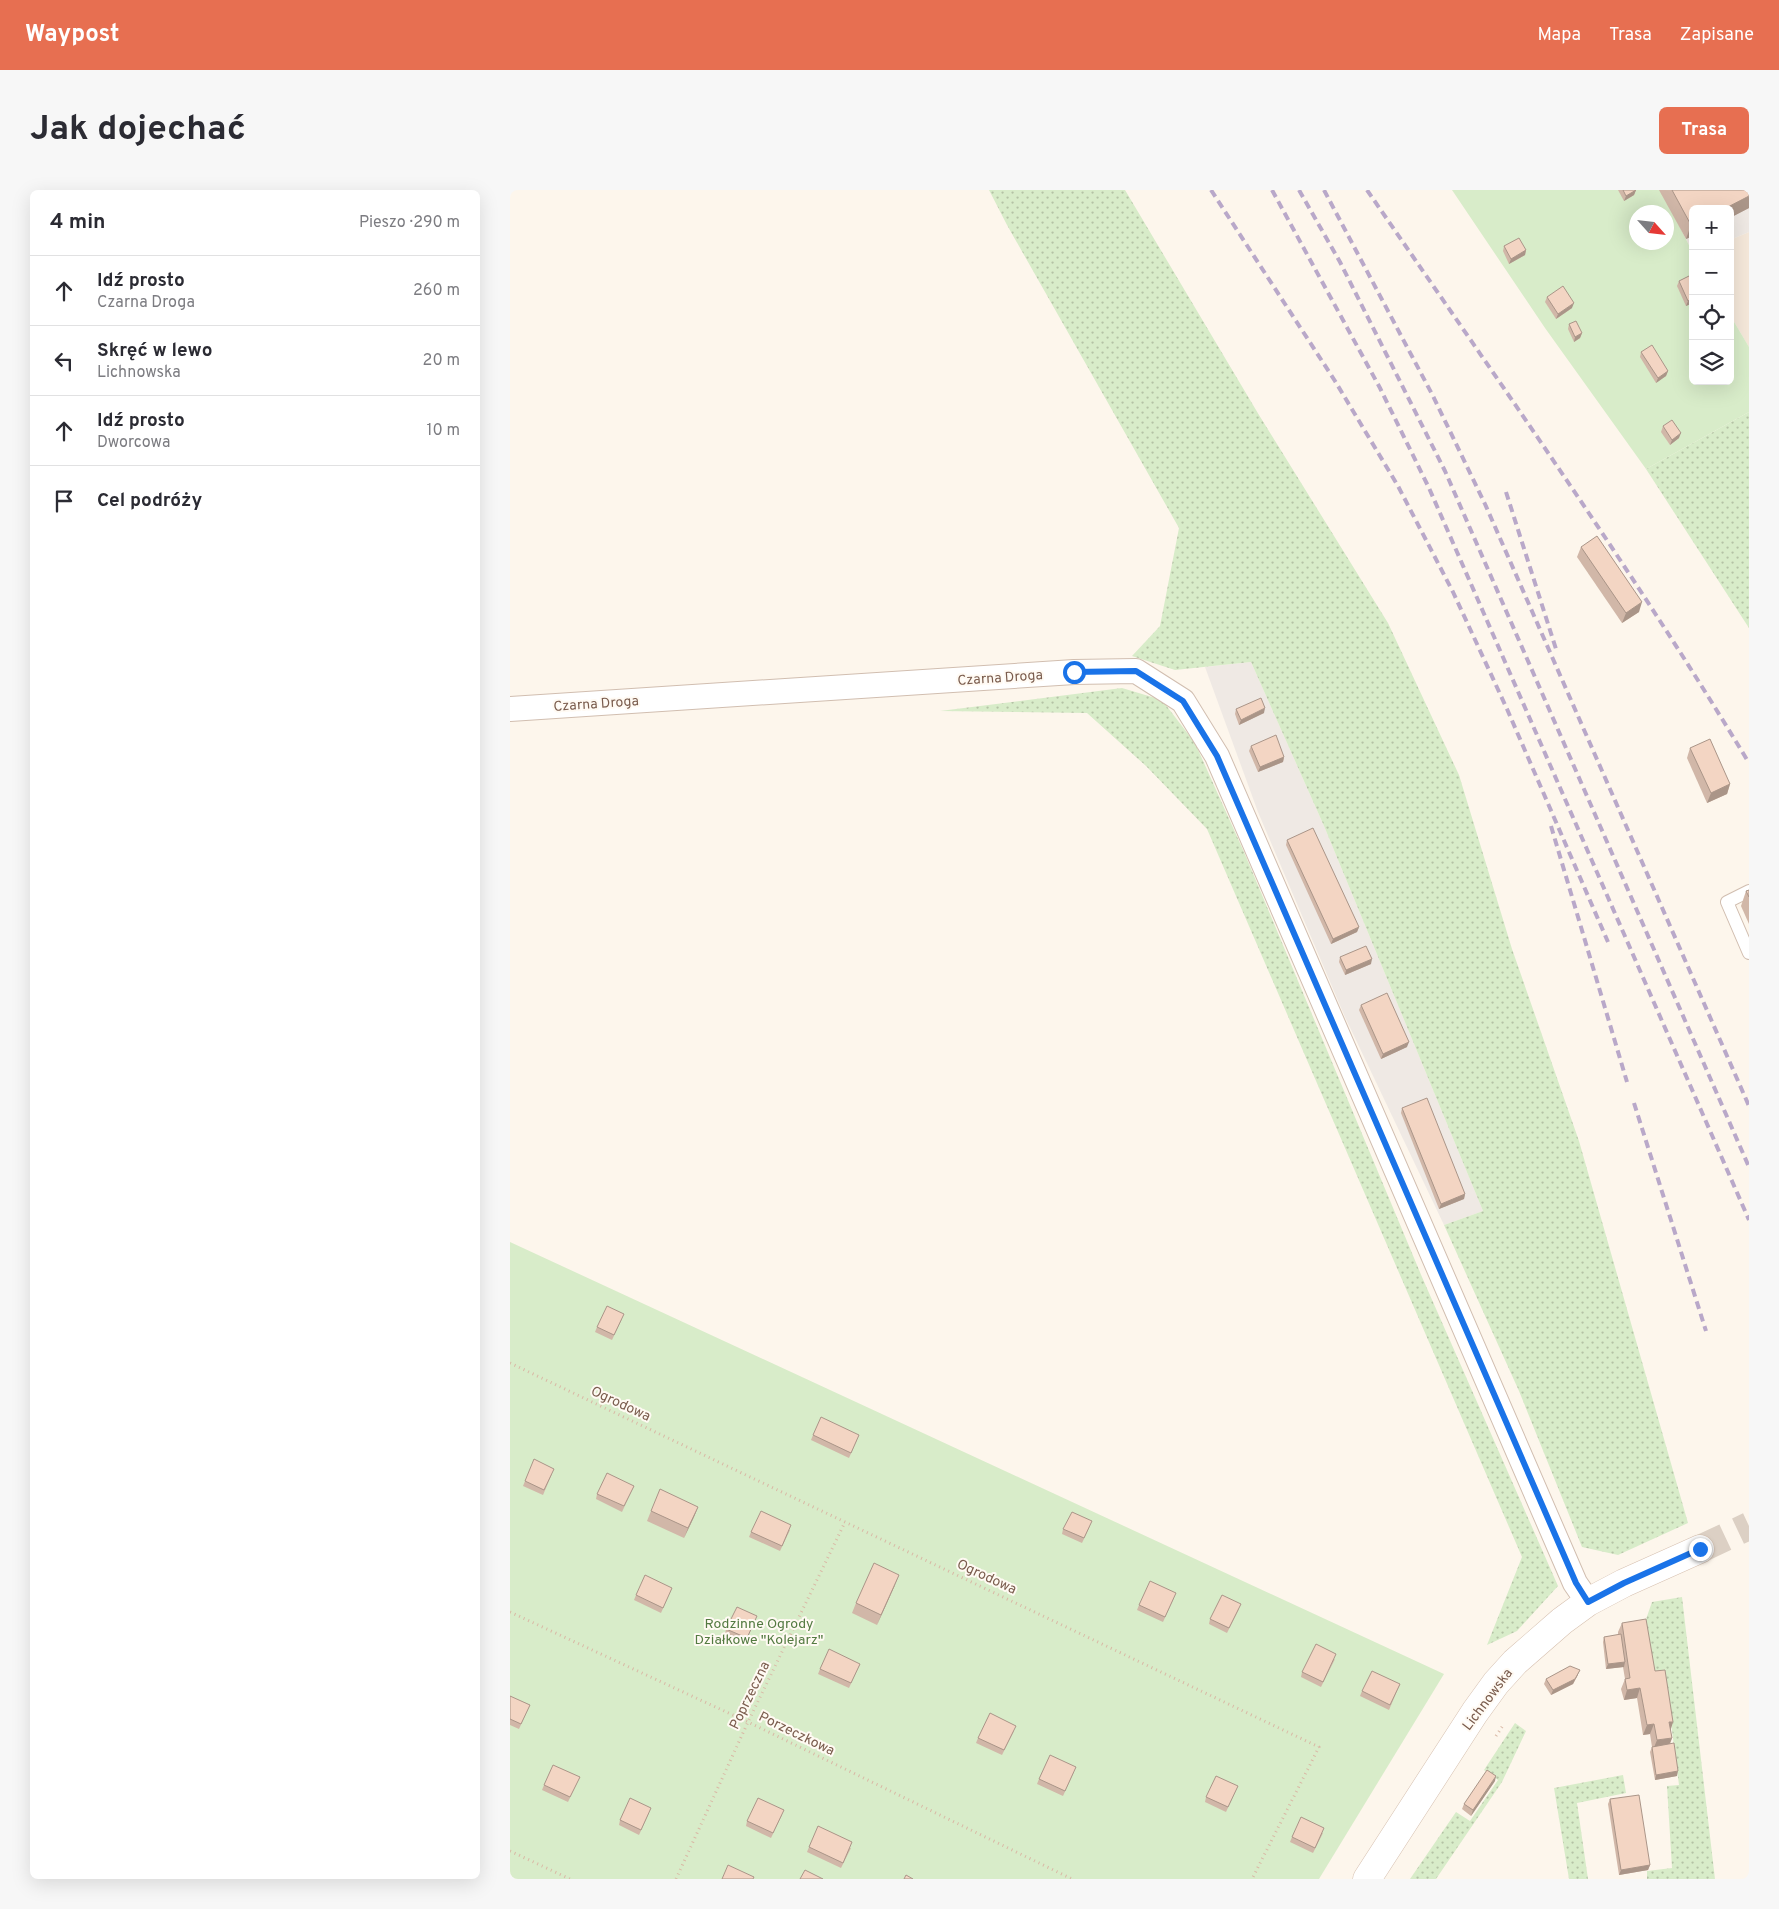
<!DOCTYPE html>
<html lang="pl">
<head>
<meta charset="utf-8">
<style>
  :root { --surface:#fff; --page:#f7f7f7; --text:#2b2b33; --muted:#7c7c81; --line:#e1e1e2; --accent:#e76f51 }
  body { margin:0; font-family:Overpass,sans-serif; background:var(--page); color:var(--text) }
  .controls { position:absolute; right:15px; top:15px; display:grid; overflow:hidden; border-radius:8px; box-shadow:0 5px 20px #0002 }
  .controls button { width:45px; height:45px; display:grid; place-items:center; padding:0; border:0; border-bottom:1px solid var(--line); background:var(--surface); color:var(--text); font:25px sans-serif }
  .compass { position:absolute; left:1119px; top:15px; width:45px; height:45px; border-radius:50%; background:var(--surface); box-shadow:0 5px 20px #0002; rotate:117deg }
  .stop { position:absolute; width:15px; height:15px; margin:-11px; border:4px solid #1a73e8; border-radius:50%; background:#fff }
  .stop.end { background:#1a73e8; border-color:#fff; box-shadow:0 1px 5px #0008 }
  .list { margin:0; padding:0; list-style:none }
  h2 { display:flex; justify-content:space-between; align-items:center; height:65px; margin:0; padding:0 20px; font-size:21px }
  h2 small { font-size:16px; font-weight:400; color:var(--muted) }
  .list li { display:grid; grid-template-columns:32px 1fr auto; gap:15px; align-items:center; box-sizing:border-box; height:70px; padding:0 20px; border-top:1px solid var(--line) }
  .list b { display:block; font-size:19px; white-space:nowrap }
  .list p { margin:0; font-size:16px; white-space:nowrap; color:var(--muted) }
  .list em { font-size:16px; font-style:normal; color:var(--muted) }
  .icon { flex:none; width:28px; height:28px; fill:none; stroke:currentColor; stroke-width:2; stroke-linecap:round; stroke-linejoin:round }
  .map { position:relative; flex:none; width:1239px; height:1689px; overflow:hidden; border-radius:8px }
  header { display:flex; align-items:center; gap:30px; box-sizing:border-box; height:70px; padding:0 25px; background:var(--accent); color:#fff }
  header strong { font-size:24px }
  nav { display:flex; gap:28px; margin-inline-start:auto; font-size:18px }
  .intro { display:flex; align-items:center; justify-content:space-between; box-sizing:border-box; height:120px; padding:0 30px }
  h1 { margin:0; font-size:35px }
  .button { padding:12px 22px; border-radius:8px; background:var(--accent); color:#fff; font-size:18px; font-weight:700 }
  main { display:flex; gap:30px; padding:0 30px }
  aside { flex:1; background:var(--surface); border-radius:8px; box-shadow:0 5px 20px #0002 }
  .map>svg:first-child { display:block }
  .residential { fill:#f5e8da }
  .industrial { fill:#efe9e4 }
  .grass { fill:url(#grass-dots) }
  .garden { fill:#d8ecc9; fill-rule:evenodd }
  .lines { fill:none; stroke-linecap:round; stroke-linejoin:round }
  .secondary-tunnel { stroke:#dcd0c4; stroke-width:28; stroke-dasharray:28 14; stroke-linecap:butt }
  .lane-casing { stroke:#d1beb0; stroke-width:14 }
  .street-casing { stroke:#d1beb0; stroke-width:26 }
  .secondary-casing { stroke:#d6c0b0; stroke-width:29 }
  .path { stroke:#d9b8a5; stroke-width:3; stroke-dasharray:1 4; stroke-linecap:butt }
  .lane { stroke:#fff; stroke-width:12 }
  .street { stroke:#fff; stroke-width:24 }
  .secondary { stroke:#fff; stroke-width:28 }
  .rail { stroke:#b9a8c9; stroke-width:4; stroke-dasharray:8 5; stroke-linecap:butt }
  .wall { fill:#d1b7a8 }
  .shaded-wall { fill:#aa9588 }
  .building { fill:#f3d5c3; stroke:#aa9588 }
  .route { stroke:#1a73e8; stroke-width:6 }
  .labels { text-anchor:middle; stroke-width:4; stroke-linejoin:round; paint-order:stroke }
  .street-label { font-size:14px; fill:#7a5c4d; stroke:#fffaf3 }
  .park-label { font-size:14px; fill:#537a41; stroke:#fffaf3 }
</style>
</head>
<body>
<header>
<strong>Waypost</strong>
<nav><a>Mapa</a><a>Trasa</a><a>Zapisane</a></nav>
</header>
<div class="intro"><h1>Jak dojechać</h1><a class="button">Trasa</a></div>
<main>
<aside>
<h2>4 min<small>Pieszo · 290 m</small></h2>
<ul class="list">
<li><svg class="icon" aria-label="ahead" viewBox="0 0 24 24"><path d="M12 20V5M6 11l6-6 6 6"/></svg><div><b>Idź prosto</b><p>Czarna Droga</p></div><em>260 m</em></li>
<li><svg class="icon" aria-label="left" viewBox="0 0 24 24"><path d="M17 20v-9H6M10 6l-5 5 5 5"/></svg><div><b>Skręć w lewo</b><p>Lichnowska</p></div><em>20 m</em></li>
<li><svg class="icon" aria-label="ahead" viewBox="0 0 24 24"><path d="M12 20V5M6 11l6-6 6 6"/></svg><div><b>Idź prosto</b><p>Dworcowa</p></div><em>10 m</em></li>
<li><svg class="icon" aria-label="arrive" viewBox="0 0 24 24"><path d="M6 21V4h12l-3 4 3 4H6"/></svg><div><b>Cel podróży</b></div></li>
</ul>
</aside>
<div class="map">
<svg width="1239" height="1689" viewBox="0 0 1239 1689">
  <defs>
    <pattern id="grass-dots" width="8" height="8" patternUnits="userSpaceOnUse" patternTransform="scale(1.25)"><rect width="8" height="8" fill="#d8ecc9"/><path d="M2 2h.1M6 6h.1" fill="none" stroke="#b4c2a5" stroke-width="1.8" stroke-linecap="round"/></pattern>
  </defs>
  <rect width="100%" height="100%" fill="#fdf6ec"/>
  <path class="residential" d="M1239,42V157L1220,125V50Z"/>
  <g class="industrial">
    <path d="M1151,0H1239V42L1220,50V19H1183V63Z"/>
    <path d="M741,472L814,636L973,1021L934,1035L835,827L748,622L695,477Z"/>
  </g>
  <g class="grass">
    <path d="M479,0H615L749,225L878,433L949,585L1002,759L1069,951L1178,1333L1108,1365L1072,1357L1009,1201L934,1035L973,1021L814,636L741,472L665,480L622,466L650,436L669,338L497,35Z"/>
    <path d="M1239,222V438L1136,279Z"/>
    <path d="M612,498L652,510L685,553L734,662L912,1087L1048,1396L1007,1441L977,1455L1012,1367L697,639L636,576L577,523L430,521Z"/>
    <path d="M1172,1407L1205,1689H1137V1681L1162,1678L1157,1596L1169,1595L1155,1486L1145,1487L1134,1435L1142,1412Z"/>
    <path d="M1005,1533L1016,1541L992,1592L926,1689H900L946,1622L960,1631L988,1590L974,1580Z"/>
    <path d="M1113,1585L1116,1603L1067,1613L1078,1689H1059L1044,1598Z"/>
  </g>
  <g class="garden">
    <path d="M942,0H1151L1183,63V191H1220V125L1239,157V222L1136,279L1035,138ZM1126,22H1156V52H1126Z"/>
    <path d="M0,1052L934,1484L809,1689H0Z"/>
  </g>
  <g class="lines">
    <path class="secondary-tunnel" d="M1190,1359L1239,1336"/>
    <g class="lane-casing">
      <path id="lane" d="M1239,701L1217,712L1239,763"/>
    </g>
    <g class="street-casing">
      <path id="street" d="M0,519L564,482L626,481L673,511L707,566L1065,1393L1078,1412"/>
    </g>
    <g class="secondary-casing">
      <path id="secondary" d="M857,1689L965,1522L986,1493L1005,1472L1052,1431L1078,1412L1114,1393L1190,1359"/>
    </g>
    <g class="path">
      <path d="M0,1173L809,1557L742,1689"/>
      <path d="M0,1422L238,1532L562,1689"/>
      <path d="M986,1546L994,1534"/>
      <path d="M0,1661L60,1689"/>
      <path d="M166,1689L238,1532L335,1332"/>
    </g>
    <use href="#lane" class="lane"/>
    <use href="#street" class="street"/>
    <use href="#secondary" class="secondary"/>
    <g class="rail">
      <path d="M701,0L825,191L888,296L943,402L997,519L1098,752"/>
      <path d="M762,0L870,198L919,298L1239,1030"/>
      <path d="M789,0L830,72L935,281L1239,977"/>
      <path d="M814,0L923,206L975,314L1239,916"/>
      <path d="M857,0C987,189 1120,376 1239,573"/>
      <path d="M996,302L1046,459"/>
      <path d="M1041,636L1117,892"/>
      <path d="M1124,913L1196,1141"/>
    </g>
  </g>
  <g class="wall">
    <path d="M1108,0H1126L1124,5L1114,11Z"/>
    <path d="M1149,0H1239V18L1176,49Z"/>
    <path d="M994,56L1016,60L1015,65L999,74L993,61Z"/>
    <path d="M1183,84V113L1176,116L1167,96L1169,91Z"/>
    <path d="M1037,107L1062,118L1046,129L1035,112Z"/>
    <path d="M1059,134L1072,143L1070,148L1064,152L1058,139Z"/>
    <path d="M1131,162L1158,181L1156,186L1146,193L1130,167Z"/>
    <path d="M1153,236L1169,248L1160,255L1151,242Z"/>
    <path d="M1071,357L1129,422L1112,433L1067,367Z"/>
    <path d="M726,519L754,523L729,535L725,524Z"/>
    <path d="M741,556L774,567L773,572L748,582L739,561Z"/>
    <path d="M1180,558L1220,594L1217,604L1197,613L1177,568Z"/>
    <path d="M777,650L849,737L847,742L821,754L776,655Z"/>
    <path d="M1239,700V734L1231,716L1236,701Z"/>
    <path d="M830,767L861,774L835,785L829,772Z"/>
    <path d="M851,815L897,857L871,869L849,820Z"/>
    <path d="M892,918L955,1004L954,1009L929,1019L891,923Z"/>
    <path d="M112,1129L102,1150L85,1142L87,1137Z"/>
    <path d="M303,1245L347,1250L339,1268L301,1250Z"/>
    <path d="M42,1284L33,1305L13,1296L15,1291Z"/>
    <path d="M124,1296L112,1322L86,1309L87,1304Z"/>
    <path d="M188,1317L184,1327L174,1348L137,1331L141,1321Z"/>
    <path d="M580,1336L572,1353L552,1344L553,1339Z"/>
    <path d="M280,1340L270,1361L239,1347L241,1342Z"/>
    <path d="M385,1395L367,1435L342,1423L346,1413Z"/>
    <path d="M162,1398L151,1423L124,1410L126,1405Z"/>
    <path d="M664,1408L653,1432L627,1420L629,1415Z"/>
    <path d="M729,1419L717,1443L699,1434L700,1429Z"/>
    <path d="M245,1431L235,1453L215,1444L216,1439Z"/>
    <path d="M1112,1433L1145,1481L1163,1532L1160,1539L1162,1548L1160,1554L1167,1586L1145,1590L1140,1562L1142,1557L1140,1544L1133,1545L1127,1508L1114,1510L1111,1499L1115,1489L1113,1477L1096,1479L1093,1452L1094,1447L1108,1445V1442Z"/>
    <path d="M825,1469L811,1497L791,1487L792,1482Z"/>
    <path d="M350,1474L339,1498L308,1484L310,1479Z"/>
    <path d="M1068,1485L1063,1494L1041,1505L1034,1494L1036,1489Z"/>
    <path d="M890,1494L879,1520L850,1506L852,1501Z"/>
    <path d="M0,1506L20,1515L9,1539L0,1535Z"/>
    <path d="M504,1541L492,1565L466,1553L468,1548Z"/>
    <path d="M564,1582L553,1606L527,1594L529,1589Z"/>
    <path d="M70,1587L58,1612L32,1600L34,1595Z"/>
    <path d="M985,1591L961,1626L952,1619L954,1614Z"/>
    <path d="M728,1596L716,1622L695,1612L696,1607Z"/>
    <path d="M1100,1609L1140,1675L1138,1680L1109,1685L1098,1614Z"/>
    <path d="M139,1623L129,1645L109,1635L110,1630Z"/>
    <path d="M272,1625L261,1648L236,1636L237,1631Z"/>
    <path d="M813,1643L803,1663L780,1652L782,1647Z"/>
    <path d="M299,1657L341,1658L331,1678L297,1662Z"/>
  </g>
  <g class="shaded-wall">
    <path d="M1126,0L1124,5L1114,11L1116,6Z"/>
    <path d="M1239,6V18L1220,28V19H1214Z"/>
    <path d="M1183,34V46L1176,49L1181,35Z"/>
    <path d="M1016,60L1015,65L999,74L1001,69Z"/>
    <path d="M1183,108V113L1176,116L1178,111Z"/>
    <path d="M1064,113L1062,118L1046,129L1048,124Z"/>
    <path d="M1072,143L1070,148L1064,152L1065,147Z"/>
    <path d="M1158,181L1156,186L1146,193L1148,188Z"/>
    <path d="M1171,243L1169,248L1160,255L1162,250Z"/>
    <path d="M1132,412L1129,422L1112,433L1116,423Z"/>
    <path d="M755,518L754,523L729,535L731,530Z"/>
    <path d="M774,567L773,572L748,582L750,577Z"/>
    <path d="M1220,594L1217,604L1197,613L1201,603Z"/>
    <path d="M849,737L847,742L821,754L823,749Z"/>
    <path d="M862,769L861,774L835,785L836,780Z"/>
    <path d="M899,852L897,857L871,869L873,864Z"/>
    <path d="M955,1004L954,1009L929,1019L931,1014Z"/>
    <path d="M188,1317L184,1327L174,1348L178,1338Z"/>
    <path d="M389,1385L385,1395L367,1435L371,1425Z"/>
    <path d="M1115,1472L1114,1477L1096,1479L1098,1474Z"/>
    <path d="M1070,1480L1063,1494L1041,1505L1043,1500Z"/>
    <path d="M1130,1498L1127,1508L1114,1510L1117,1500Z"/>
    <path d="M1159,1532H1163L1160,1542Z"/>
    <path d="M1144,1534L1140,1544L1133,1545L1137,1535Z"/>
    <path d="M1162,1548L1158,1558L1143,1560L1147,1550Z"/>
    <path d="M1168,1581L1167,1586L1145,1590L1146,1585Z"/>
    <path d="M986,1586L985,1591L961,1626L963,1620Z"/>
    <path d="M1140,1675L1138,1680L1109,1685L1111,1680Z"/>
  </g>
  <g class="building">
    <path d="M1113,0H1126L1116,6Z"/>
    <path d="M1162,0H1239V6L1214,19H1183V34L1181,35Z"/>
    <path d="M1009,48L1016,60L1001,69L994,56Z"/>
    <path d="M1183,84V108L1178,111L1169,91Z"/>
    <path d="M1053,96L1064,113L1048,124L1037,107Z"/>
    <path d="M1066,131L1072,143L1065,147L1059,134Z"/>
    <path d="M1142,155L1158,181L1148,188L1131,162Z"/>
    <path d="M1162,230L1171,243L1162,250L1153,236Z"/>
    <path d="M1087,346L1132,412L1116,423L1071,357Z"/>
    <path d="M751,508L755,518L731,530L726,519Z"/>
    <path d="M766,545L774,567L750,577L741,556Z"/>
    <path d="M1200,549L1220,594L1201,603L1180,558Z"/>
    <path d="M803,638L849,737L823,749L777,650Z"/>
    <path d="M1239,700V707L1236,701Z"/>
    <path d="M856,756L862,769L836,780L830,767Z"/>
    <path d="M877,803L899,852L873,864L851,815Z"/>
    <path d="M917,908L955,1004L931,1014L892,918Z"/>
    <path d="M97,1116L114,1124L104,1145L87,1137Z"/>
    <path d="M311,1227L349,1245L341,1263L303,1245Z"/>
    <path d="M24,1269L44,1279L34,1300L15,1291Z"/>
    <path d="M97,1283L124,1296L114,1316L87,1304Z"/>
    <path d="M150,1299L188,1317L178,1338L141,1321Z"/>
    <path d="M251,1321L281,1335L272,1356L241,1342Z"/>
    <path d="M562,1322L582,1331L574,1348L553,1339Z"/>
    <path d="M364,1373L389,1385L371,1425L346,1413Z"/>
    <path d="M135,1385L162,1398L153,1418L126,1405Z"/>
    <path d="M640,1391L666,1403L655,1427L629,1415Z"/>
    <path d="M712,1405L731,1414L719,1438L700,1429Z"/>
    <path d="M227,1417L247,1426L237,1448L216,1439Z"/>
    <path d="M1136,1429L1145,1481L1155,1480L1163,1532H1159L1162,1548L1147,1550L1144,1534L1137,1535L1130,1498L1117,1500L1115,1489L1120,1488L1112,1433Z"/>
    <path d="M1111,1444L1115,1472L1098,1474L1094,1447Z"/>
    <path d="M806,1454L826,1464L813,1492L792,1482Z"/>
    <path d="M319,1459L350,1474L341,1493L310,1479Z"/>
    <path d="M1060,1476L1070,1480L1065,1489L1043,1500L1036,1489Z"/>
    <path d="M862,1481L890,1494L880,1515L852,1501Z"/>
    <path d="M0,1506L20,1515L11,1534L0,1529Z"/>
    <path d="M480,1523L506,1536L494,1560L468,1548Z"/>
    <path d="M1164,1553L1168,1581L1146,1585L1142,1557Z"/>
    <path d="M540,1565L566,1577L555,1601L529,1589Z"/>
    <path d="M43,1575L70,1587L60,1607L34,1595Z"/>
    <path d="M977,1580L986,1586L963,1620L954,1614Z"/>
    <path d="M706,1586L728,1596L718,1617L696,1607Z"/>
    <path d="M1129,1605L1140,1675L1111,1680L1100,1609Z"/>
    <path d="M120,1608L141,1618L131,1640L110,1630Z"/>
    <path d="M248,1608L274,1620L263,1643L237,1631Z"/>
    <path d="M791,1627L814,1638L805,1658L782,1647Z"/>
    <path d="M308,1636L342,1652L333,1673L299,1657Z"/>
    <path d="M218,1675L244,1687L243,1689H212Z"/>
    <path d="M295,1680L313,1689H290Z"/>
    <path d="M396,1685L403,1689H394Z"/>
  </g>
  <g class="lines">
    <path class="route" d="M564,482L626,481L673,511L707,566L1066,1393L1078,1412L1114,1393L1190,1359"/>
  </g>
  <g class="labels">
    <g class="street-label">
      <text transform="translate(490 487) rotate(-4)" y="5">Czarna Droga</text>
      <text transform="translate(86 513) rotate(-4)" y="5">Czarna Droga</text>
      <text transform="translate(111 1213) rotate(25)" y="5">Ogrodowa</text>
      <text transform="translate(477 1386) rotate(25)" y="5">Ogrodowa</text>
      <text transform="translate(239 1505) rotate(-64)" y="5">Poprzeczna</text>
      <text transform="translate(977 1509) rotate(-53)" y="5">Lichnowska</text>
      <text transform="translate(287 1543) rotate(26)" y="5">Porzeczkowa</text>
    </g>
    <g class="park-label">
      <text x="249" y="1438">Rodzinne Ogrody<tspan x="249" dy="16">Działkowe "Kolejarz"</tspan></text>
    </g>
  </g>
</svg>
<div class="controls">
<button>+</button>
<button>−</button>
<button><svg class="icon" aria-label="locate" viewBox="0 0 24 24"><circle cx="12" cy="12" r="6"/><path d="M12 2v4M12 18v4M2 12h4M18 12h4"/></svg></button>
<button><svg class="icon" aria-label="layers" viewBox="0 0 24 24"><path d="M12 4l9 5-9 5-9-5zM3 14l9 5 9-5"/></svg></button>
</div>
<svg class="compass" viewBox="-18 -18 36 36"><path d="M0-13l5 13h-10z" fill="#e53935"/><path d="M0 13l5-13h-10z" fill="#7c7c81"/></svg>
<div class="stop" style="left:564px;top:482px"></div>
<div class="stop end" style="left:1190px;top:1359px"></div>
</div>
</main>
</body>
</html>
